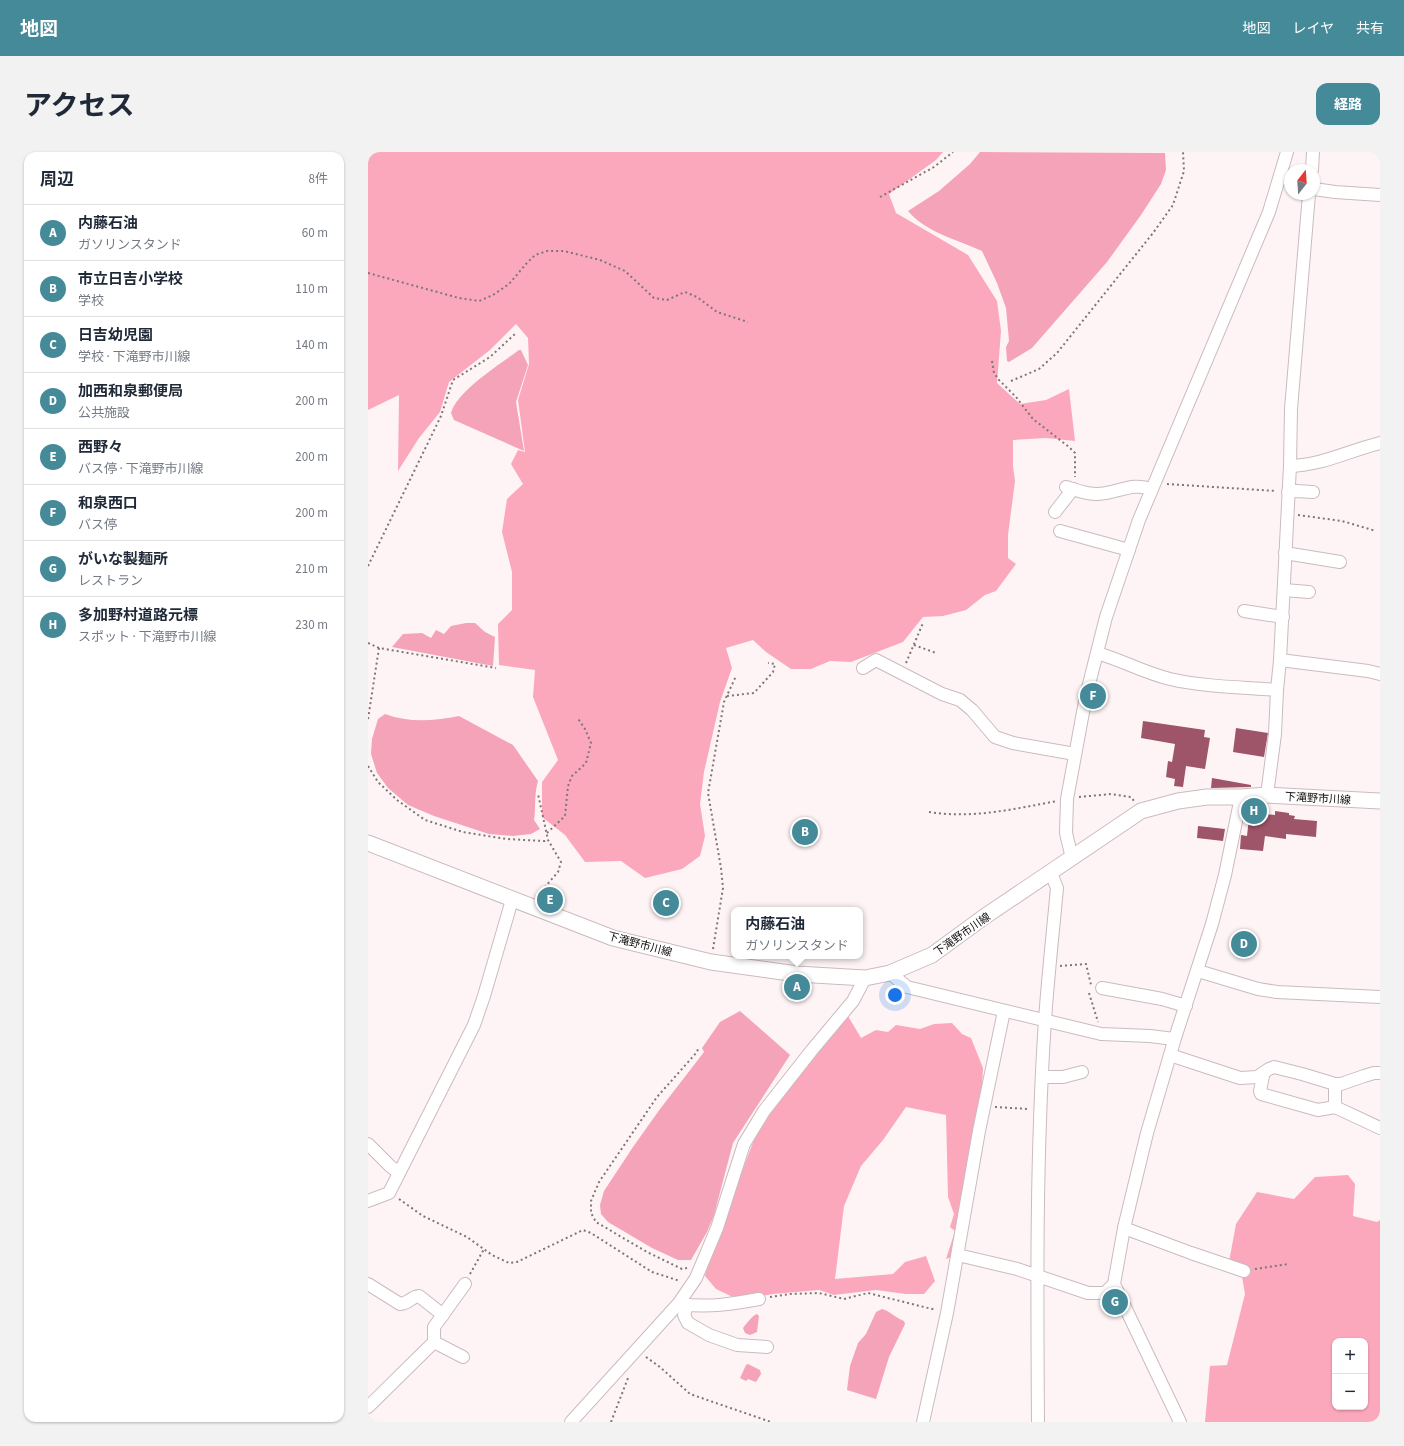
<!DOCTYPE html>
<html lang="ja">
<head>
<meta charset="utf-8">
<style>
  :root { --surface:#fff; --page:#f2f2f3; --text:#1f2937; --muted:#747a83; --line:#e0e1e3; --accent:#458a98 }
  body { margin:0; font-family:"Source Sans 3","Noto Sans JP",sans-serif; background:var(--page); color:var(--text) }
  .controls { position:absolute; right:12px; bottom:12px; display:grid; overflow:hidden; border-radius:8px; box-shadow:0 1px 3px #0004 }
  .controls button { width:36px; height:36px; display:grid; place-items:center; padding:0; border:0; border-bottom:1px solid var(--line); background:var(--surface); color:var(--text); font:20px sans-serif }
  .compass { position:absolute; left:916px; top:12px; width:36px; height:36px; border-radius:50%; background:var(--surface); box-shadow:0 1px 3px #0004; rotate:17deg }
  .you { position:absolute; left:527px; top:843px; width:14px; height:14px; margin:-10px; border:3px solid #fff; border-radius:50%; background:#1a73e8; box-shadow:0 0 0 6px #1a73e833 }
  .badge { display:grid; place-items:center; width:26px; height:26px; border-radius:50%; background:var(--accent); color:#fff; font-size:13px; font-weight:700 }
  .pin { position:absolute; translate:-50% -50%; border:2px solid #fff; box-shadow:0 1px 4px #0006 }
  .popup { position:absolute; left:363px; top:755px; width:132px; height:52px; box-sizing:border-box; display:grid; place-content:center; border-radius:8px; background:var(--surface); filter:drop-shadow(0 1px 3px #0005); font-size:13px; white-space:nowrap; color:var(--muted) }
  .popup b { font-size:15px; color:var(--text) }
  .popup::after { content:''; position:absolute; left:50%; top:100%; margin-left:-8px; border:8px solid transparent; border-top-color:var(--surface) }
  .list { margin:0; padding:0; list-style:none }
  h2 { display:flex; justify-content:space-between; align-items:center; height:52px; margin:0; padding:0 16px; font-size:17px }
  h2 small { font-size:13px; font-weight:400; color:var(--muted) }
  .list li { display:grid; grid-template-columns:26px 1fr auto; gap:12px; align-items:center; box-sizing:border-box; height:56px; padding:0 16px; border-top:1px solid var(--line) }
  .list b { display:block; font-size:15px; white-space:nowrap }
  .list p { margin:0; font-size:13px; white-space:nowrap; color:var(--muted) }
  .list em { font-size:13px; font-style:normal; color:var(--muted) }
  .map { position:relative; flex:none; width:1012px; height:1270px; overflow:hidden; border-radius:12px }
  header { display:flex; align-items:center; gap:24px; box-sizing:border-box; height:56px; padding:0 20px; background:var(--accent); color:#fff }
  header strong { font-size:19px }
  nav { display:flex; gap:22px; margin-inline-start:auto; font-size:14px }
  .intro { display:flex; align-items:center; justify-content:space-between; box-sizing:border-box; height:96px; padding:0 24px }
  h1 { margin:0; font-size:28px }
  .button { padding:10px 18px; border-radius:12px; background:var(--accent); color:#fff; font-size:14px; font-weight:700 }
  main { display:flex; gap:24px; padding:0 24px }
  aside { flex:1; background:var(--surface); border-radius:12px; box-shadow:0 1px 3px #0004 }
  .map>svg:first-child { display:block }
  .forest { fill:#fba8bd; fill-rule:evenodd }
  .water { fill:#f5a3b8 }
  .building { fill:#9e5469 }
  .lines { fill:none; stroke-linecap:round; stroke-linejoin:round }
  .minor-casing { stroke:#cabbbf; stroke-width:14 }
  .major-casing { stroke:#cabbbf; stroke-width:17 }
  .path { stroke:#7d7677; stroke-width:2; stroke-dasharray:2 3; stroke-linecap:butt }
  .minor { stroke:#fff; stroke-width:12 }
  .major { stroke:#fff; stroke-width:15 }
  .labels { text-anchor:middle; stroke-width:3.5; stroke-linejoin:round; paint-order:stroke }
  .street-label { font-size:11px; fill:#100b0c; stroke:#fff }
</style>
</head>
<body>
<header>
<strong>地図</strong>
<nav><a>地図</a><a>レイヤ</a><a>共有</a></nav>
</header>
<div class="intro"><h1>アクセス</h1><a class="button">経路</a></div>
<main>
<aside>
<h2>周辺<small>8件</small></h2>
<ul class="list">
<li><span class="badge">A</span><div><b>内藤石油</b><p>ガソリンスタンド</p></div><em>60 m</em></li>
<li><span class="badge">B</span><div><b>市立日吉小学校</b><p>学校</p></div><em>110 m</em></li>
<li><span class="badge">C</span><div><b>日吉幼児園</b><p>学校 · 下滝野市川線</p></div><em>140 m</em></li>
<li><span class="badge">D</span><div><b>加西和泉郵便局</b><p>公共施設</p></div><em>200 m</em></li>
<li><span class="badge">E</span><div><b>西野々</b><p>バス停 · 下滝野市川線</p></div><em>200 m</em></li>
<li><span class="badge">F</span><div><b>和泉西口</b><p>バス停</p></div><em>200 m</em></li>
<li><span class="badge">G</span><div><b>がいな製麺所</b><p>レストラン</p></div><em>210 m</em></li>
<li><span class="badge">H</span><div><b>多加野村道路元標</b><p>スポット · 下滝野市川線</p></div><em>230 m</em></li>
</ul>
</aside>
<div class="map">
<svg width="1012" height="1270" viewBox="0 0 1012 1270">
  <rect width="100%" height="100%" fill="#fef4f6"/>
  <g class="forest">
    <path d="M0,0H575L568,8L521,42L528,61L600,103L629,149L633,179L629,231L652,252L678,248L701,237L707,289L678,286L645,288V314L647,329L640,383V406L648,412L628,439L617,443L598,458L575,464L555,465L535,490L483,510L462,509L443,517H423L398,500L385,488L358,496L364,516L352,550L336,620L332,652L337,684L332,704L314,717L277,726L253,709L217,710L197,683L174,665V630L190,608L165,545L167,518L131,513L130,472L144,458V420L134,380L139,347L155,332L143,312L150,298L157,300L150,248L161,212L160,186L148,172L122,198L81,230L72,260L51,286L30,319L31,243L0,258Z"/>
    <path d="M480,864L493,886L508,878L520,880L528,873L552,877L566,872L584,871L594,882L603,886L615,916L613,955L586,1104L578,1107L587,1079L582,1075L586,1062L580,1045L578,963L538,955L515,988L493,1014L476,1054L467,1127L525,1122L537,1110L558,1104L567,1129L556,1142H538L508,1138L466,1143L451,1138L405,1142L371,1148L348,1137L337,1124L340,1107L371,1027L386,988L396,968L430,923Z"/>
    <path d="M980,1023L987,1032L985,1064L1009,1070L1012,1068V1270H837L842,1214L859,1213L877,1142L873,1119L861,1110L868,1072L889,1040L926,1047L947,1025ZM967,1189H997V1255H967Z"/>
  </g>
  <g class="water">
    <path d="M612,0L797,1L798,18L793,32L773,63L739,110L664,196L641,210L639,209L638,195L641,189L638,156L629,131L614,99C590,88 557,80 540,59L571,39L602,12Z"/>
    <path d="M151,198H153L160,213L148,250L156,299L86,268L83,261C89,239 132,212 151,198Z"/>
    <path d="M98,471H107L117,480L127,485L125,514L24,495L35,482L54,481L63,486L68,478L76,482L83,474Z"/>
    <path d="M17,562C41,571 66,569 91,564L145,593L170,629C166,642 168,655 166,668L172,677L163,682L145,684L121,682L66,664L40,653L20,636L9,621L3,602L4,587L10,567Z"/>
    <path d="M372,859L422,903L365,991L346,1063L339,1080L323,1108H310L284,1096L240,1070L233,1062L232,1053L236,1039L265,995L292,957L336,900L334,896L352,870Z"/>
    <path d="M514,1157C522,1159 528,1166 536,1169L537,1172L521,1205L508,1247L479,1238L482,1214L490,1191L498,1182L508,1160Z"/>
    <path d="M389,1162L391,1164L389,1180L382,1183L377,1181L375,1176C378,1172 385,1163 389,1162Z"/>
    <path d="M380,1212L392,1218L393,1222L388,1230L380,1227L378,1229L372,1226L378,1213Z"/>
  </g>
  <g class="building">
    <path d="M775,569L837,578L836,585L842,586L837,617L818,614L815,635L806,634L807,627L798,625L800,609L804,610L807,592L773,586Z"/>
    <path d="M868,576L900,581L896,605L865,600Z"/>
    <path d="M844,626L883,633V635L843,636Z"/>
    <path d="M907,659L921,661V663L927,664L926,667L949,669L948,685L918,682V687L897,684L895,699L872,697L873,683L879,684L881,666H885L886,661L907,663Z"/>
    <path d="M830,674L857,677L855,689L829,686Z"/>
  </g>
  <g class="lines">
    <g class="minor-casing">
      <g id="minor">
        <path d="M944,18L945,0"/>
        <path d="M946,37L967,40L1012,43"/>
        <path d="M922,314C955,313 980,299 1012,291"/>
        <path d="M698,335C711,339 724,344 738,341C756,338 765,331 784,337"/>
        <path d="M920,340L928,339L945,340"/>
        <path d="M687,360L705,337"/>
        <path d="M692,379L761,398"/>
        <path d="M917,401L972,410"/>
        <path d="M916,438L941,440"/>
        <path d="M876,459L915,465"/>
        <path d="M729,501C754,508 776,521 802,527C837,535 873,535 909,538"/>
        <path d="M912,508L1000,519L1012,522"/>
        <path d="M495,516L508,508L574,542L592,548L604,558L627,585L645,591L707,602"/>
        <path d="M899,643L907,582L909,538L912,508L922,314L923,257L941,42"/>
        <path d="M704,706L698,681L699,647L718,544L738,465L771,368L901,60L919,0"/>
        <path d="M830,819L890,837L909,840L1012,845"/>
        <path d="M522,821L539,835L733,882L782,884L806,887"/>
        <path d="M734,836L794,847L818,854"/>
        <path d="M802,903L872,926L889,925L901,917L906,915L934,922L967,932H973L996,924L1006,921H1012"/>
        <path d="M893,923L895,924L892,939L893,942L950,958L967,955"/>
        <path d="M674,925H695L714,920"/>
        <path d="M967,932V955L1012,976"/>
        <path d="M0,992L22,1014L31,1021"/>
        <path d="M0,1049L21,1041L106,873L116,844L144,748"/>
        <path d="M756,1076L823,1101L876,1119"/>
        <path d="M590,1103L649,1117L720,1141H737L746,1132"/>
        <path d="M0,1132L32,1152C42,1151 42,1145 51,1144L75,1163"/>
        <path d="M312,1152C340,1156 364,1152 391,1147"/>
        <path d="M319,1153L316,1163L320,1171L341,1183L369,1193L399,1195"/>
        <path d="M66,1190L95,1205"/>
        <path d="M0,1255L66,1190V1175L97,1132"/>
        <path d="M203,1270L311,1151L328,1126L349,1076L376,992L396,959L444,898L485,849L497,826"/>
        <path d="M555,1270L579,1161L611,979L636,859"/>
        <path d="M670,1270C669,1136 668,1002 677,868C680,824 685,780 689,736L683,721"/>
        <path d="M812,1270L746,1132L756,1076L779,981L807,886L844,772L857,723L873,645"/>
      </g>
    </g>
    <g class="major-casing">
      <path id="major" d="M0,691L245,786L343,810L429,822L497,826L522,821L564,803L616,765L773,659L810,649L839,645H873L899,643L1012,649"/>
    </g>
    <g class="path">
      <path d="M512,45L566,15L585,0"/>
      <path d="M0,121L91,146L111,149L125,143L141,132L158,112L167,103L179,99H196L232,108L257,119L286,146L299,148L317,140L329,145L349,160L380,170"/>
      <path d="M624,209L626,221L631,228L648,245L665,267L701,295L707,301V325"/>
      <path d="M643,229L671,217L689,201L785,81L805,53L816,19L815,0"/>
      <path d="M799,332L908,339"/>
      <path d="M930,363L974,369L1008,379"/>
      <path d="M0,414L73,264L85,228L122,205L148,181"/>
      <path d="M0,491L11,496L128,516"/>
      <path d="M546,493L568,501"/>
      <path d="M538,511L555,471"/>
      <path d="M359,544L386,541L405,520L407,512L400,511"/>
      <path d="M0,567L11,496"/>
      <path d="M0,614L10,630L29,648L57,668L95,680L138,687L177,689L180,688"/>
      <path d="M711,645L743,642L763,645L766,649"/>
      <path d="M561,660C604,667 646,657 689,649"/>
      <path d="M179,681L197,664L200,634L204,624L218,611L223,591L217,577L209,565"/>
      <path d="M170,743L190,720L193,710L180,688L170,642"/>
      <path d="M345,797L355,736L353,716L340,641L356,550L368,524"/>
      <path d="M692,814L718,812L723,833"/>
      <path d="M721,841L730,870"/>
      <path d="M627,955L661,957"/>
      <path d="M31,1047L55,1064L99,1085L124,1103L141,1111L149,1110L215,1078L223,1081L284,1120L312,1129"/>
      <path d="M319,1116L314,1117L279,1100L228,1070L223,1061V1049L231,1030L289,945L329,900L330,897"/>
      <path d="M887,1117L921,1112"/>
      <path d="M102,1122L116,1097"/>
      <path d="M402,1145L422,1142L451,1141L476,1147L500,1141L568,1158"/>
      <path d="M278,1205L292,1215L322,1242L403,1270"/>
      <path d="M243,1270L260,1226"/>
    </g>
    <use href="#minor" class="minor"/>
    <use href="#major" class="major"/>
  </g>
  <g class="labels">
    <g class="street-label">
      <text transform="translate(950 646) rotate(3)" y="4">下滝野市川線</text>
      <text transform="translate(594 782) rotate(-35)" y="4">下滝野市川線</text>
      <text transform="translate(272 792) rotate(15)" y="4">下滝野市川線</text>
    </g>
  </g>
</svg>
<div class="controls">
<button>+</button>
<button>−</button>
</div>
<svg class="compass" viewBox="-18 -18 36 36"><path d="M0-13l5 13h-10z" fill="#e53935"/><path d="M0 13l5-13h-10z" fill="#747a83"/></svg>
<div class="you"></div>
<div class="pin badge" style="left:429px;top:835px">A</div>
<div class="popup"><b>内藤石油</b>ガソリンスタンド</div>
<div class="pin badge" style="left:437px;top:680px">B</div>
<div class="pin badge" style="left:298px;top:751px">C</div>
<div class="pin badge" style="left:876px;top:792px">D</div>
<div class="pin badge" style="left:182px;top:748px">E</div>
<div class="pin badge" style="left:725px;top:544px">F</div>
<div class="pin badge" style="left:747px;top:1150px">G</div>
<div class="pin badge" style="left:886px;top:659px">H</div>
</div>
</main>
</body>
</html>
